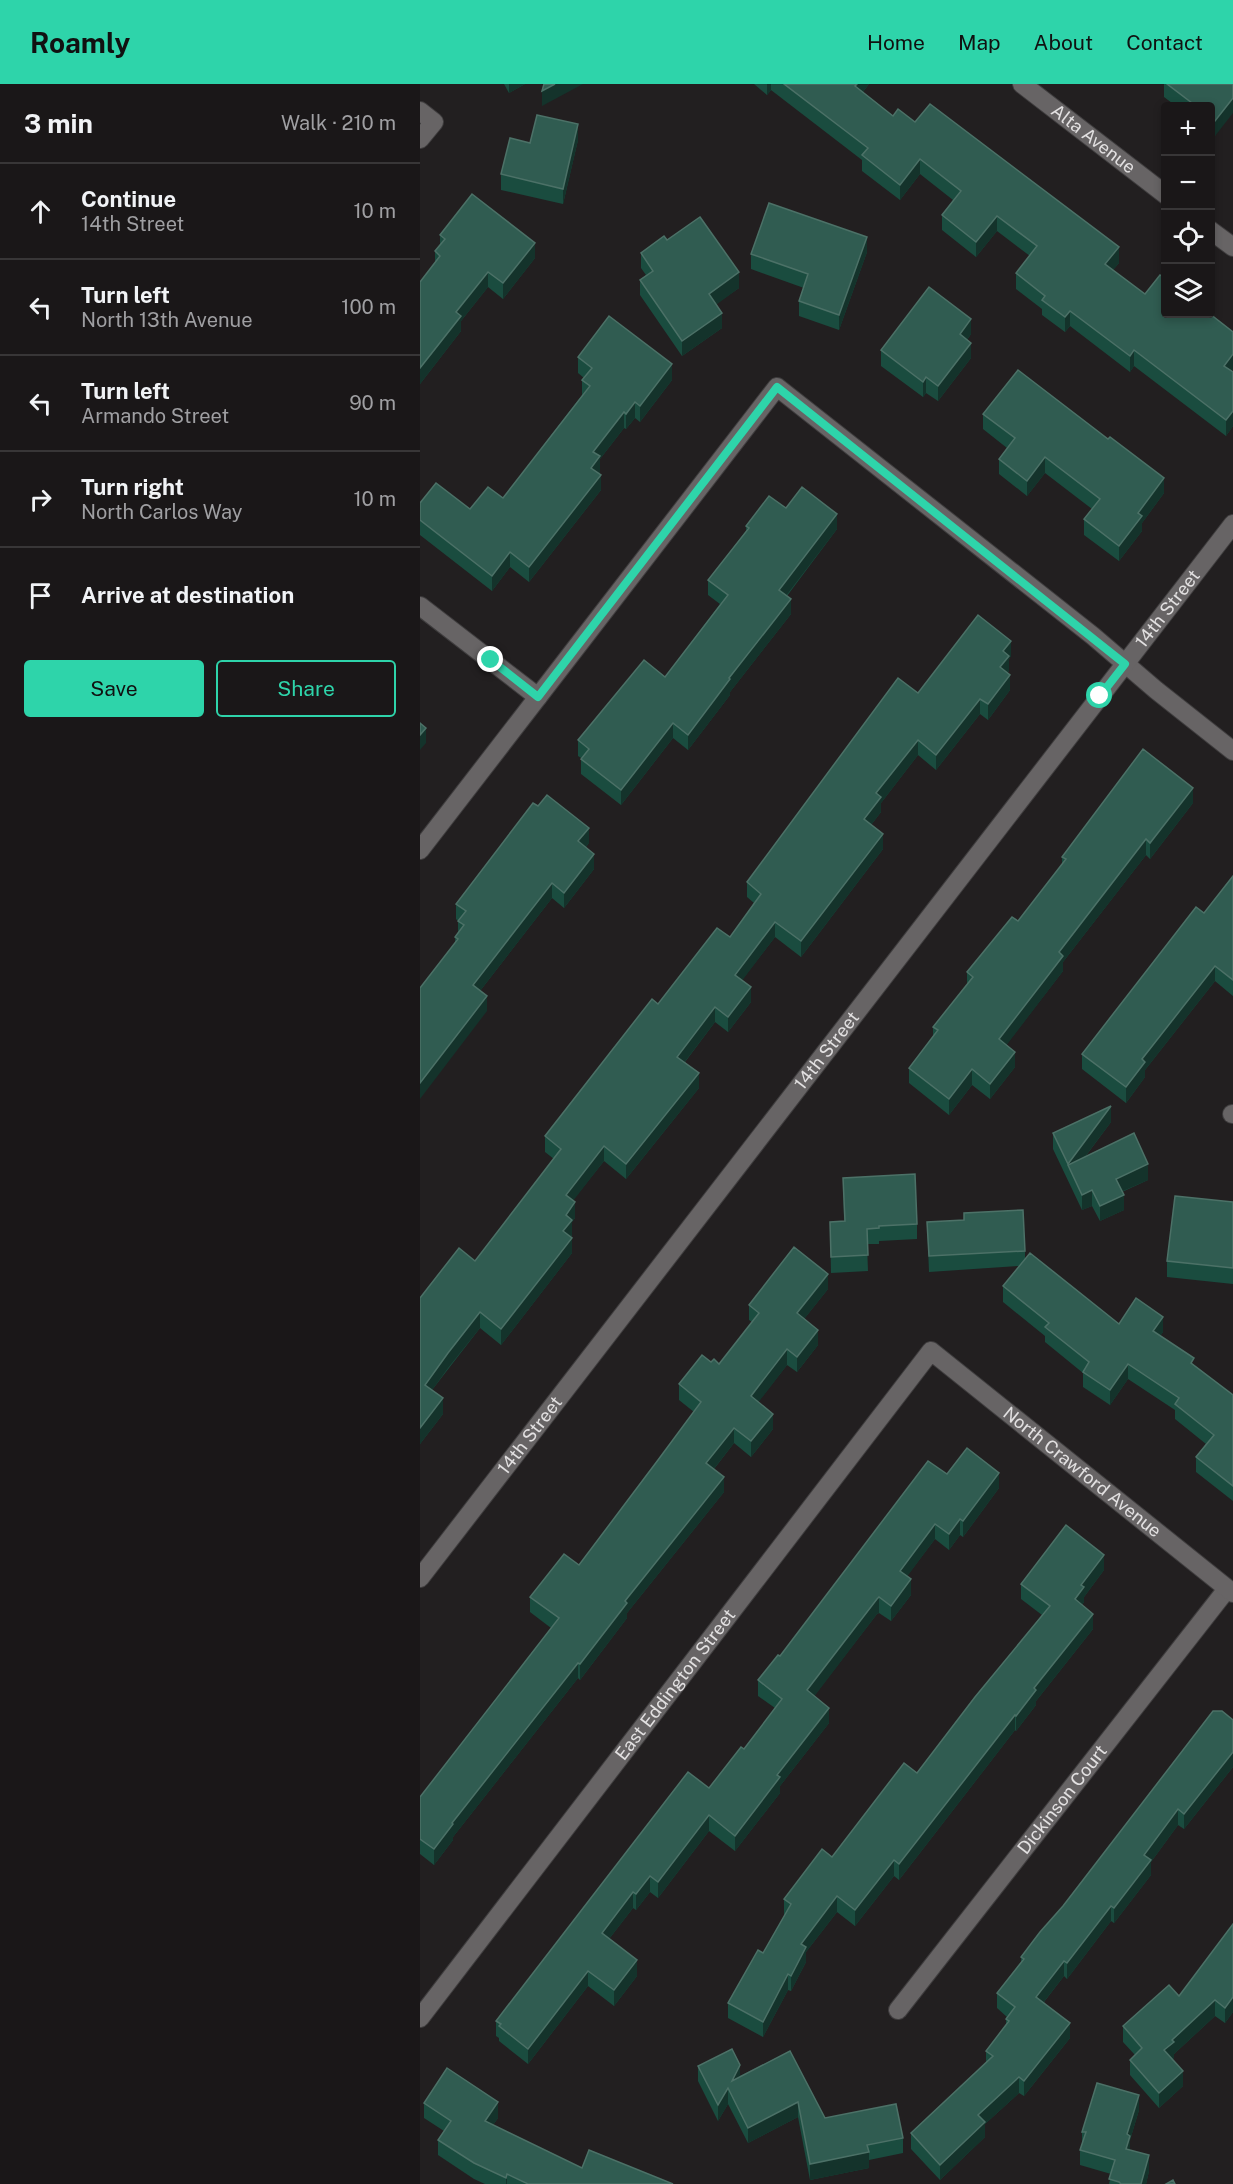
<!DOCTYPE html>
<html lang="en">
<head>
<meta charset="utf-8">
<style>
  :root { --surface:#1a1718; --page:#272425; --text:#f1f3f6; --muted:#9f9fa2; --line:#383637; --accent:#2ed4aa }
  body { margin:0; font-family:"Public Sans",sans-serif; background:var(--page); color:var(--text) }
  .controls { position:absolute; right:18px; top:18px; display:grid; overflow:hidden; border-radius:6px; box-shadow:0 3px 9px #0003 }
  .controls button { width:54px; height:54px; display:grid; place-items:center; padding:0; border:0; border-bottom:2px solid var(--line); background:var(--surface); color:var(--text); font:30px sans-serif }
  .stop { position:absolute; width:18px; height:18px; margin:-14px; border:4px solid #2ed4aa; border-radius:50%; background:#fff }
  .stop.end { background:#2ed4aa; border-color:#fff; box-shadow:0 2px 6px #0008 }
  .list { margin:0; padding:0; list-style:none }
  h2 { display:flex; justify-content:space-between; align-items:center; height:78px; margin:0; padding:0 24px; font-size:26px }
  h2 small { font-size:20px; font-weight:400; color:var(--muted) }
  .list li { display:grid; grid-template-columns:39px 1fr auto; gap:18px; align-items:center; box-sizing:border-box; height:96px; padding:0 24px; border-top:2px solid var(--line) }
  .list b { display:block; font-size:22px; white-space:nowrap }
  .list p { margin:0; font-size:20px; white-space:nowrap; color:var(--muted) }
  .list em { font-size:20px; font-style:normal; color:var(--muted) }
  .actions { display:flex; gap:12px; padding:18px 24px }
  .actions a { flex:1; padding:14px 0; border:2px solid var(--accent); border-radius:6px; text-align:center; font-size:21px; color:var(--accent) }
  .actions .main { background:var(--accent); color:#111 }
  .icon { flex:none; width:33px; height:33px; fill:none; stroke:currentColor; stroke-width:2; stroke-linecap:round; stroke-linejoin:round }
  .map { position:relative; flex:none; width:813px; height:2100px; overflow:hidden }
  header { display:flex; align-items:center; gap:36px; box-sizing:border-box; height:84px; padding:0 30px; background:var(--accent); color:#111 }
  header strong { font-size:28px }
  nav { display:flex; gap:33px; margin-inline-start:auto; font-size:21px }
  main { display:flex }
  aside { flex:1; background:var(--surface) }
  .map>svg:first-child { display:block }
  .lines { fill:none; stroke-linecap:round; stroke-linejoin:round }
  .minor-casing { stroke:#3f3d3e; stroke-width:20 }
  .minor { stroke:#676465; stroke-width:18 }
  .wall { fill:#1a4c3f }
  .shaded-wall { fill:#14332b }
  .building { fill:#305c51; stroke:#4c7167; stroke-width:1.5 }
  .route { stroke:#2ed4aa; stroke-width:8 }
  .labels { text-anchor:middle; stroke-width:4.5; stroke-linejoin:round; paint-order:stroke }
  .street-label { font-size:18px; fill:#e2e0e1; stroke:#221f20 }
</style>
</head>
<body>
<header>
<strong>Roamly</strong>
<nav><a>Home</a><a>Map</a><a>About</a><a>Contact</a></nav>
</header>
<main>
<aside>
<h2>3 min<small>Walk · 210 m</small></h2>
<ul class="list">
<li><svg class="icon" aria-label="ahead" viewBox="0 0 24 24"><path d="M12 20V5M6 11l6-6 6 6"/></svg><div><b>Continue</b><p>14th Street</p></div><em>10 m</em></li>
<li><svg class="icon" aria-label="left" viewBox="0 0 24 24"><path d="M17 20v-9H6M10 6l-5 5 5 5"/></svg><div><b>Turn left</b><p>North 13th Avenue</p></div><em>100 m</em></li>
<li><svg class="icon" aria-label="left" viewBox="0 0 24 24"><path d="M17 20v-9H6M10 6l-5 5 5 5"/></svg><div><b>Turn left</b><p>Armando Street</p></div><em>90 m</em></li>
<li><svg class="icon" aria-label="right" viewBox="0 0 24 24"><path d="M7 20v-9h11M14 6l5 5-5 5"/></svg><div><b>Turn right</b><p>North Carlos Way</p></div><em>10 m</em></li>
<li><svg class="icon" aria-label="arrive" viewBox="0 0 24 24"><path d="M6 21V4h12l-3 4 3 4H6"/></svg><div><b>Arrive at destination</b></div></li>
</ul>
<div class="actions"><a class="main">Save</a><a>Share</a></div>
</aside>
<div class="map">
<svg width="813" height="2100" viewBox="0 0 813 2100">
  <rect width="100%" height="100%" fill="#221f20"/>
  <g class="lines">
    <g class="minor-casing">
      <g id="minor">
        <path id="s1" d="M602,0L746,111"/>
        <path d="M0,27L14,38L0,55"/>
        <path d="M790,146L813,163"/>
        <path d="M0,522L118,613"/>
        <path d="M0,766L357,303L673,552L736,606L813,667"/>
        <path d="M812,1030H813"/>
        <path id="s2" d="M0,1494L813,440"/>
        <path id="s3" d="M478,1926L807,1505"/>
        <path id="s4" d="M0,1934L511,1267L813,1509"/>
      </g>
    </g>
    <use href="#minor" class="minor"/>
  </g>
  <g class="wall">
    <path d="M84,0H105L89,9Z"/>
    <path d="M334,0H449L443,8L473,32L495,38L699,179L693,186L725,210L813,248V285L811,287L813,288V342L806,352L714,282L710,288L650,242L645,248L622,231V225L596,205V189L610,172L577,147L556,173L522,146V131L533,116L500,90L480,116L442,87V76L351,6L347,11Z"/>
    <path d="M744,0H813L795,52L790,49V22H756L744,13Z"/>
    <path d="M158,56L143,120L81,106V90L110,59Z"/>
    <path d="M20,151L115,174L83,215L68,203L41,237V247L0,300V198L15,179V167L20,161Z"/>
    <path d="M247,156L319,204L296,220L302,244L262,272L220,211V196L226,191L221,184V169Z"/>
    <path d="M447,168L419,246L379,232V217L384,204L331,185V170Z"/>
    <path d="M551,250L547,256L551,274L518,317L506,309L503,313L461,282V266Z"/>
    <path d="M158,273L252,296L220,338L215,334L206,345L204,344L180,375V388L179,389L181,406L109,498L90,483L72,507L0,451V419L50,425L83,414L162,311V296L164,294L158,289Z"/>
    <path d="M563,330L744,409L722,439V447L699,477L664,451V435L672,425L625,389L607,412L579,390V375L587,364L563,345Z"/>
    <path d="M366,424L417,445L367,512L371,530L310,608V611L268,666L253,654L201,721L161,690V674L158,672V656L245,593L300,520L288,511V496L326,447V442Z"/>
    <path d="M591,572L589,575V587L587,589L590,606L568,636L560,630L516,686L498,671L461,719V728L451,741L463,765L381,873L355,853L322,896L331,918L308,948L295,938L265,978L279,1004L206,1095L184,1077L153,1116L155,1134L152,1138V1151L151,1153L152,1169L81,1261L60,1244L12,1306L23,1330L0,1360V1214L55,1177L134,1075L125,1068V1052L238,920L310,853L334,819L327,813V798L498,609Z"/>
    <path d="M773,719L730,775L726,771L643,878V887L586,961L595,983L570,1015L552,1001L529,1031L489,999V984L513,952V943L547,901V888L598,837L642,780V773Z"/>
    <path d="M169,759L166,763L174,785L144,824L132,814L60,907L67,927L35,860V853L38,848V837L36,835V820Z"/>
    <path d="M813,792V912L795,897L725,986V993L706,1019L662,985V970L784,829Z"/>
    <path d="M691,1038L665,1073L728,1096L702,1108L704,1126L680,1137L672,1122L662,1126L633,1065V1049Z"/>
    <path d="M423,1094L497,1140V1155L459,1157V1160H447L448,1187L411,1189L410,1138L424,1137Z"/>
    <path d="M813,1118V1200L747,1193V1177Z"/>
    <path d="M507,1138L605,1167V1175L699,1240L743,1248L740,1252L774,1281L813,1311V1417L776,1388V1373L786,1360L755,1335V1326L708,1295L690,1321L663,1303V1289L625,1258V1252L583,1218V1202L599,1182L509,1188Z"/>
    <path d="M408,1205L384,1235L398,1261L377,1288L367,1281L338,1318L353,1345L331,1373L314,1359L294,1385L304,1408L207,1529V1534L160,1596L158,1594L33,1753V1756L14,1781L0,1770V1713L131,1544L110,1528V1513L159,1481L274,1328L259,1316V1300L291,1278L299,1280L332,1238L329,1236V1221Z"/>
    <path d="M527,1390L579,1404L543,1453L540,1451L529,1466L515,1455L487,1492L491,1511L471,1537L459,1529L457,1530L394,1612L409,1639L360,1702V1709L315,1767L289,1747L238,1814L230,1808L216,1826L213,1824L189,1855L217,1892L194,1922L168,1902L108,1980L79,1957V1954L76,1952V1937L289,1704L324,1665L355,1624L338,1612V1596Z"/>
    <path d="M684,1486L664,1513V1518L662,1521L673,1545L616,1617V1621L596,1647L595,1646L479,1796L474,1792L435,1842L417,1828L386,1868V1878L371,1907L368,1906L343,1953L308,1934V1919L343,1869L365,1831L364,1830V1815L412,1773L497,1689L622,1531L601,1515V1500Z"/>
    <path d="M813,1636V1683L764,1745L758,1741L731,1778V1791L694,1839L691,1837L647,1895L644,1892L624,1918L650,1954L604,2012L599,2009L565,2040V2053L520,2096L491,2065V2049L566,1979V1967L586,1941V1935L587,1933L577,1924V1909L601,1878V1873Z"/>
    <path d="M813,1840V1928L805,1939L795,1932L754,1970V1974L752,1975L763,2002L739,2024L710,1991V1976L715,1971L703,1958V1942L759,1912Z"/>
    <path d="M370,1967L405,2034L483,2054V2069L449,2076V2084L390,2096L378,2033L328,2059L308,2020L298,2037L278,1997V1982L320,1992Z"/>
    <path d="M4,2019L78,2034L73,2041L162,2084L253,2100H65L54,2095L18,2071V2056L24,2047L4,2034Z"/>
    <path d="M719,2026L710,2056V2066L729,2087L726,2100H689L691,2090L660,2081V2066L662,2060V2048Z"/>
  </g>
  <g class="shaded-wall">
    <path d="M89,0H105L89,9Z"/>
    <path d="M135,0H163L122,22V7Z"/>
    <path d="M347,0H351V6L347,11Z"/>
    <path d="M437,0H449L435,18V2Z"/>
    <path d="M813,14V29L795,52V37Z"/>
    <path d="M158,40V56L143,120V105Z"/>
    <path d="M500,75V90L480,116V101Z"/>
    <path d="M577,132V147L556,173V158Z"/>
    <path d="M447,153V168L419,246V231Z"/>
    <path d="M115,159V174L83,215V199Z"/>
    <path d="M699,163V179L685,196V180Z"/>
    <path d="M68,188V203L41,237V247L0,300V284L36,228Z"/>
    <path d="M319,188V204L289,226V210Z"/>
    <path d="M650,227V242L645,248V233Z"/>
    <path d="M302,229V244L262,272V257Z"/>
    <path d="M551,235V250L540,266V250Z"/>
    <path d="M551,259V274L518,317V302Z"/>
    <path d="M714,266V282L710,288V272Z"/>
    <path d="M813,270V285L804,297V282Z"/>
    <path d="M252,280V296L220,338V322Z"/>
    <path d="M506,293V309L503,313V298Z"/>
    <path d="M215,318V334L206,345V330Z"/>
    <path d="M813,327V342L806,352V336Z"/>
    <path d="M204,328V344L180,375V388L171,399V384L173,368Z"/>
    <path d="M625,373V389L607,412V397Z"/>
    <path d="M181,391V406L109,498V483Z"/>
    <path d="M744,394V409L722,439V447L699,477V462L718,429Z"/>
    <path d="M417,430V445L359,521V506Z"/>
    <path d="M90,468V483L72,507V492Z"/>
    <path d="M371,515V530L310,608V611L268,666V651L309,594Z"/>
    <path d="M591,557V572L589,575V587L580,598V583L583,567Z"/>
    <path d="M590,591V606L568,636V620Z"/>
    <path d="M560,615V630L516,686V671Z"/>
    <path d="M253,639V654L201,721V706Z"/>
    <path d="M6,644V659L0,666V651Z"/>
    <path d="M498,656V671L461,719V728L444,750V735L456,709Z"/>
    <path d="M773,704V719L730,775V759Z"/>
    <path d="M169,744V759L158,772V757Z"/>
    <path d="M463,750V765L381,873V857Z"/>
    <path d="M726,755V771L643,878V887L579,971V955L639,868Z"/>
    <path d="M174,770V785L144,824V809Z"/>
    <path d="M132,799V814L53,916V901Z"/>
    <path d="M355,838V853L315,906V891Z"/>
    <path d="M795,882V897L725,986V993L706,1019V1003L722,975Z"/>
    <path d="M331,903V918L308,948V933Z"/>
    <path d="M67,912V927L0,1015V999Z"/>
    <path d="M295,923V938L257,988V973Z"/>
    <path d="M595,968V983L570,1015V1000Z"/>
    <path d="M552,985V1001L529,1031V1015Z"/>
    <path d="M279,989V1004L206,1095V1080Z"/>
    <path d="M691,1022V1038L652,1090L648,1081V1095V1080Z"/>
    <path d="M184,1062V1077L146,1126V1111Z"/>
    <path d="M728,1080V1096L696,1110V1095Z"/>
    <path d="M672,1106V1122L662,1126V1111Z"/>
    <path d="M704,1111V1126L680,1137V1122Z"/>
    <path d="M155,1118V1134L152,1138V1151L143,1162V1147L146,1131Z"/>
    <path d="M152,1154V1169L81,1261V1245Z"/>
    <path d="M408,1190V1205L377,1244V1229Z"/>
    <path d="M60,1228V1244L28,1284L5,1316V1301L28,1269Z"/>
    <path d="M743,1233V1248L733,1262V1247Z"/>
    <path d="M398,1246V1261L377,1288V1273Z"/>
    <path d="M367,1265V1281L331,1328V1312Z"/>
    <path d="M708,1280V1295L690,1321V1306Z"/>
    <path d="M23,1314V1330L0,1360V1344Z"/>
    <path d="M353,1330V1345L331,1373V1357Z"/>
    <path d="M314,1344V1359L286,1395V1379Z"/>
    <path d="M579,1389V1404L543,1453V1437Z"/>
    <path d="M304,1393V1408L207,1529V1534L160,1596V1580L205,1517Z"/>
    <path d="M540,1435V1451L529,1466V1450Z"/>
    <path d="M515,1440V1455L480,1502V1487Z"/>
    <path d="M684,1471V1486L664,1513V1518L655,1531V1515L661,1501Z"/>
    <path d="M491,1495V1511L471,1537V1522Z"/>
    <path d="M459,1513V1529L457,1530L387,1622V1606L457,1515Z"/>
    <path d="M673,1530V1545L616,1617V1621L596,1647V1632L614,1604Z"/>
    <path d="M158,1579V1594L33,1753V1756L14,1781V1765L32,1739Z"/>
    <path d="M409,1624V1639L360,1702V1709L315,1767V1752L357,1691Z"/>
    <path d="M595,1631V1646L479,1796V1780Z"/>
    <path d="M813,1668V1683L764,1745V1730Z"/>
    <path d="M758,1725V1741L731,1778V1791L694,1839V1824L724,1771Z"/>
    <path d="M289,1731V1747L238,1814V1798Z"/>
    <path d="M474,1776V1792L435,1842V1826Z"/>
    <path d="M230,1792V1808L216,1826V1810Z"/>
    <path d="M213,1808V1824L182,1864V1849Z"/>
    <path d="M417,1812V1828L386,1868V1878L371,1907V1892L381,1860Z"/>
    <path d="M691,1822V1837L647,1895V1879Z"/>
    <path d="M217,1876V1892L194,1922V1906Z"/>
    <path d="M644,1877V1892L616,1928V1913Z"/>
    <path d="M168,1887V1902L108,1980V1965Z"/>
    <path d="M368,1890V1906L343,1953V1938Z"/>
    <path d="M813,1913V1928L805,1939V1924Z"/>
    <path d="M795,1916V1932L754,1970V1974L744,1982V1966L752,1956Z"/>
    <path d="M650,1939V1954L604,2012V1997Z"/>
    <path d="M320,1981V1997H312Z"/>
    <path d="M763,1987V2002L739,2024V2009Z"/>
    <path d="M599,1993V2009L565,2040V2053L520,2096V2081L558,2031Z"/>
    <path d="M308,2004V2020L298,2037V2021Z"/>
    <path d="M719,2011V2026L710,2056V2067L706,2065L707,2050Z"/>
    <path d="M78,2018V2034L65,2053V2037Z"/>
    <path d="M378,2018V2033L328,2059V2044Z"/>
    <path d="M449,2068V2084L390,2096V2080Z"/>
    <path d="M729,2071V2087L726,2100H721Z"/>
    <path d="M87,2090V2100H86V2094Z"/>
  </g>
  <g class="building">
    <path d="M124,0H135L122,7Z"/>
    <path d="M364,0H437L435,2L473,32L478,25L495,38L510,20L699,163L685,180L725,210L740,191L746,195V230H790L813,248V270L804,282L813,288V327L806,336L714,266L710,272L650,227L645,233L622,216L625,212L596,189L617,162L577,132L556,158L522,131L541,107L500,75L480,101L442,71L448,64Z"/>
    <path d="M747,0H813V14L795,37L790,33V22H776Z"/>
    <path d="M117,31L158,40L143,105L81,90L90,54L110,59Z"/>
    <path d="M52,110L115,159L83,199L68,188L36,228L41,232L0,284V198L20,172L15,167L25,155L20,151Z"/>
    <path d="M349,119L447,153L419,231L379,217L388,190L331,170Z"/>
    <path d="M280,133L319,188L289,210L302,229L262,257L220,196L233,187L221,169L244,152L247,156Z"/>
    <path d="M509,203L551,235L540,250L551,259L518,302L506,293L503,298L461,266Z"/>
    <path d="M189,232L252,280L220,322L215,318L206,330L204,328L173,368L180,372L171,384L181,391L109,483L90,468L72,492L0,436V419L16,399L50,425L68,403L83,414L170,302L162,296L172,284L158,273Z"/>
    <path d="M598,286L688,355L690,353L744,394L718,429L722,432L699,462L664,435L680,415L625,373L607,397L579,375L595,354L563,330Z"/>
    <path d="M382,403L417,430L359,506L371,515L309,594L310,595L268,651L253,639L201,706L161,675L169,665L158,656L224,576L245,593L308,511L288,496L329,444L326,442L349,412L366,424Z"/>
    <path d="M558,531L591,557L583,567L589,572L580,583L590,591L568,620L560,615L516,671L498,656L456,709L461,713L444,735L463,750L381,857L355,838L315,891L331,903L308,933L295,923L257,973L279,989L206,1080L184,1062L146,1111L155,1118L146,1131L152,1136L143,1147L152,1154L81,1245L60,1228L28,1269L5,1301L23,1314L0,1344V1214L39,1164L55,1177L141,1065L125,1052L232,915L238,920L297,844L310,853L341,810L327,798L478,594L498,609Z"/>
    <path d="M0,639L6,644L0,651Z"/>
    <path d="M723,665L773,704L730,759L726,755L639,868L643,872L579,955L595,968L570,1000L552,985L529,1015L489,984L518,946L513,943L553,893L547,888L592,833L598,837L646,775L642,773Z"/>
    <path d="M127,711L169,744L158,757L174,770L144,809L132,799L53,901L67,912L0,999V904L38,855L35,853L44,841L38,837L46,827L36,820L113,719L118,722Z"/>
    <path d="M813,792V896L795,882L722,975L725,978L706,1003L662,970L776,823L784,829Z"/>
    <path d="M691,1022L648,1080L633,1049Z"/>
    <path d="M714,1049L728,1080L696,1095L704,1111L680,1122L672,1106L662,1111L648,1081Z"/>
    <path d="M495,1090L497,1140L459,1142V1144L447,1145L448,1171L411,1173L410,1138L425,1137L423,1094Z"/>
    <path d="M755,1112L813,1118V1184L747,1177Z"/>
    <path d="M603,1126L605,1167L509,1172L507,1138L544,1136V1129Z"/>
    <path d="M374,1163L408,1190L377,1229L398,1246L377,1273L367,1265L331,1312L353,1330L331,1357L314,1344L286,1379L304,1393L205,1517L207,1519L160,1580L158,1579L32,1739L33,1740L14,1765L0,1755V1713L139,1534L110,1513L144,1470L159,1481L238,1376L281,1318L259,1300L282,1271L291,1278L294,1275L299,1280L339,1229L329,1221Z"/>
    <path d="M610,1169L699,1240L716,1214L743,1233L733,1247L774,1274L771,1279L813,1311V1402L776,1373L794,1351L755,1320L759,1314L708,1280L690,1306L663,1288L669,1278L625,1243L629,1239L583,1202Z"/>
    <path d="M547,1364L579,1389L543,1437L540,1435L529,1450L515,1440L480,1487L491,1495L471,1522L459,1513L457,1515L387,1606L409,1624L357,1691L360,1693L315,1752L289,1731L238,1798L230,1792L216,1810L213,1808L182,1849L217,1876L194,1906L168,1887L108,1965L79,1942L81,1940L76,1937L268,1688L289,1704L321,1663L324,1665L362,1615L338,1596L358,1571L360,1572L508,1377L527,1390Z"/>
    <path d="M646,1441L684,1471L661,1501L664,1503L655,1515L673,1530L614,1604L616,1606L596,1632L595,1631L479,1780L474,1776L435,1826L417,1812L381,1860L386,1863L371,1892L368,1890L343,1938L308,1919L338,1866L343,1869L371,1820L364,1815L402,1765L412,1773L484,1679L497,1689L555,1613L630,1522L601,1500Z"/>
    <path d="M793,1627H802L813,1636V1668L764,1730L758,1725L724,1771L731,1776L694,1824L691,1822L647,1879L644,1877L616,1913L650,1939L604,1997L599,1993L558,2031L565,2038L520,2081L491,2049L573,1972L566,1967L589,1937L586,1935L595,1923L577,1909L604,1875L601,1873L620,1848L643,1822Z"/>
    <path d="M813,1840V1913L805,1924L795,1916L752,1956L754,1958L744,1966L763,1987L739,2009L710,1976L722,1964L703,1942L749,1901L759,1912Z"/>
    <path d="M312,1965L320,1981L312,1997L370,1967L405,2034L476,2020L483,2054L447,2061L449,2068L390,2080L378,2018L328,2044L308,2004L298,2021L278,1982Z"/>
    <path d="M27,1984L78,2018L65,2037L162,2084L169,2066L253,2100H108L87,2090L86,2094L54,2079L18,2056L31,2037L4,2019Z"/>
    <path d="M677,1999L719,2011L707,2050L710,2052L706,2065L729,2071L721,2100H701L699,2098L689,2095L695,2076L660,2066L666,2048H662Z"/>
    <path d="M753,2096L755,2100H746Z"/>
  </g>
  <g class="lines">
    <path class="route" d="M71,576L118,613L357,303L705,580L680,612"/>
  </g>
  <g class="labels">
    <g class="street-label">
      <text dy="6" stroke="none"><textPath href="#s1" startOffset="90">Alta Avenue</textPath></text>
      <text dy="6" stroke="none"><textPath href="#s2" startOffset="1224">14th Street</textPath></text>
      <text dy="6" stroke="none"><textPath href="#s2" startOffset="666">14th Street</textPath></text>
      <text dy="6" stroke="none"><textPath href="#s2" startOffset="180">14th Street</textPath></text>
      <text dy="6" stroke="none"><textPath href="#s4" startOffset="1034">North Crawford Avenue</textPath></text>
      <text dy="6" stroke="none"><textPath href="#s4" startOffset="420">East Eddington Street</textPath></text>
      <text dy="6" stroke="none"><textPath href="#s3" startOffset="267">Dickinson Court</textPath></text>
    </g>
  </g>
</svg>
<div class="controls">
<button>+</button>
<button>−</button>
<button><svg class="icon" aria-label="locate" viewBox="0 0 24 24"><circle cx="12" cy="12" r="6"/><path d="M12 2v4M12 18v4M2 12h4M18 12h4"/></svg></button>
<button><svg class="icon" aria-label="layers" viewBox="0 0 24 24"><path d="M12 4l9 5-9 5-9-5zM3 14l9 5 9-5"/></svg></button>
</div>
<div class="stop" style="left:680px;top:612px"></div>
<div class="stop end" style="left:71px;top:576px"></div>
</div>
</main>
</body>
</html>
